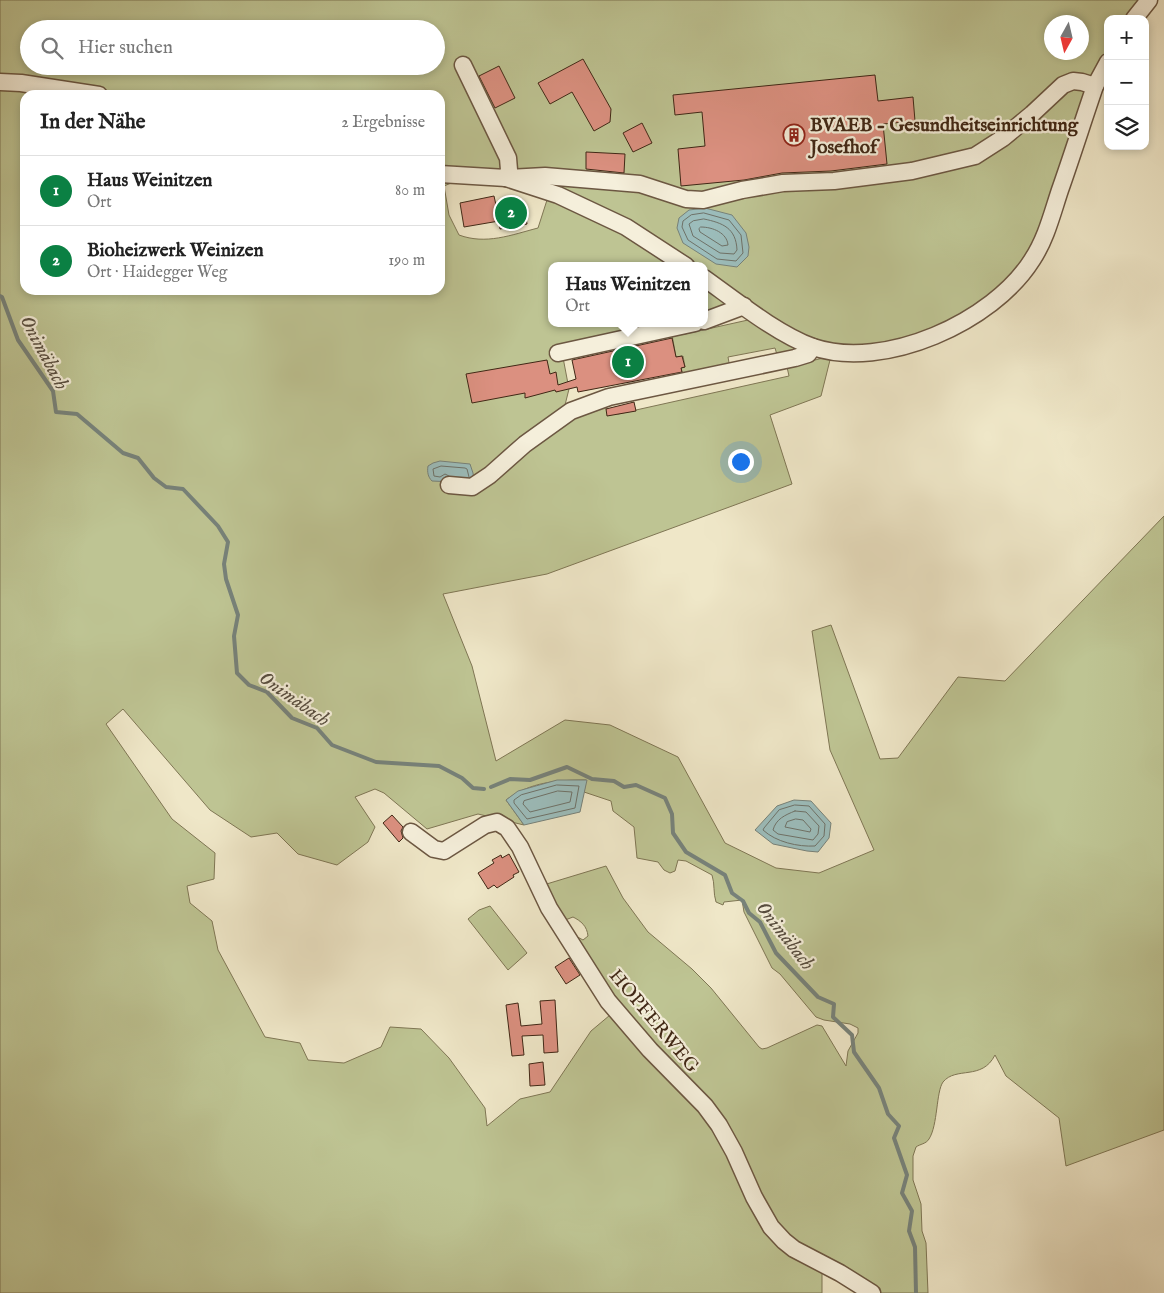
<!DOCTYPE html>
<html lang="de">
<head>
<meta charset="utf-8">
<style>
  :root { --surface:#fff; --page:#f2f2f2; --text:#222; --muted:#767676; --line:#e0e0e0; --accent:#0b8043 }
  body { margin:0; font-family:"IM FELL English",serif; background:var(--page); color:var(--text) }
  .controls { position:absolute; right:15px; top:15px; display:grid; overflow:hidden; border-radius:10px; box-shadow:0 2px 8px #0003 }
  .controls button { width:45px; height:45px; display:grid; place-items:center; padding:0; border:0; border-bottom:1px solid var(--line); background:var(--surface); color:var(--text); font:25px sans-serif }
  .compass { position:absolute; left:1044px; top:15px; width:45px; height:45px; border-radius:50%; background:var(--surface); box-shadow:0 2px 8px #0003; rotate:188deg }
  .you { position:absolute; left:740px; top:461px; width:18px; height:18px; margin:-12px; border:4px solid #fff; border-radius:50%; background:#1a73e8; box-shadow:0 0 0 8px #1a73e833 }
  .badge { display:grid; place-items:center; width:32px; height:32px; border-radius:50%; background:var(--accent); color:#fff; font-size:16px; font-weight:700 }
  .pin { position:absolute; translate:-50% -50%; border:2px solid #fff; box-shadow:0 1px 5px #0006 }
  .popup { position:absolute; left:548px; top:262px; width:160px; height:65px; box-sizing:border-box; display:grid; place-content:center; border-radius:10px; background:var(--surface); filter:drop-shadow(0 1px 4px #0005); font-size:16px; white-space:nowrap; color:var(--muted) }
  .popup b { font-size:19px; color:var(--text) }
  .popup::after { content:''; position:absolute; left:50%; top:100%; margin-left:-10px; border:10px solid transparent; border-top-color:var(--surface) }
  .list { margin:0; padding:0; list-style:none }
  h2 { display:flex; justify-content:space-between; align-items:center; height:65px; margin:0; padding:0 20px; font-size:21px }
  h2 small { font-size:16px; font-weight:400; color:var(--muted) }
  .list li { display:grid; grid-template-columns:32px 1fr auto; gap:15px; align-items:center; box-sizing:border-box; height:70px; padding:0 20px; border-top:1px solid var(--line) }
  .list b { display:block; font-size:19px; white-space:nowrap }
  .list p { margin:0; font-size:16px; white-space:nowrap; color:var(--muted) }
  .list em { font-size:16px; font-style:normal; color:var(--muted) }
  .icon { flex:none; width:28px; height:28px; fill:none; stroke:currentColor; stroke-width:2; stroke-linecap:round; stroke-linejoin:round }
  .map { position:relative; flex:none; width:1164px; height:1293px; overflow:hidden }
  .search { position:absolute; background:var(--surface); box-shadow:0 2px 8px #0003; left:20px; top:20px; width:425px; height:55px; display:flex; align-items:center; gap:12px; box-sizing:border-box; padding:0 18px; border-radius:28px; color:var(--muted); font-size:19px }
  .panel { position:absolute; background:var(--surface); box-shadow:0 2px 8px #0003; left:20px; top:90px; width:425px; height:205px; border-radius:15px }
  .map>svg:first-child { display:block }
  .green { fill:#bec493; stroke:#7f7654; fill-rule:evenodd }
  .water { fill:#9cbebd; stroke:#77827a }
  .lines { fill:none; stroke-linecap:round; stroke-linejoin:round }
  .shore { stroke:#6e7269; stroke-width:1 }
  .stream { stroke:#77827a; stroke-width:4 }
  .building { fill:#db9080; stroke:#402715 }
  .minor-casing { stroke:#6c5742; stroke-width:19 }
  .minor { stroke:#f5efdb; stroke-width:16 }
  .labels { text-anchor:middle; stroke-width:4.5; stroke-linejoin:round; paint-order:stroke }
  .poi-label { font-size:19px; font-weight:bold; fill:#402715; stroke:#f5efdb; text-anchor:start }
  .street-label { font-size:19px; fill:#402715; stroke:#f5efdb }
  .water-label { font-size:20px; font-style:italic; fill:#574d3f; stroke:#f5efdb }
</style>
</head>
<body>
<div class="map">
<svg width="1164" height="1293" viewBox="0 0 1164 1293">
  <rect width="100%" height="100%" fill="#efe7c8"/>
  <filter id="stains"><feTurbulence type="fractalNoise" baseFrequency=".004" numOctaves="4"/><feColorMatrix values="0 0 0 0 .2 0 0 0 0 .09 0 0 0 0 .02 0 0 0 .5 -.17"/></filter>
  <radialGradient id="worn" r=".72"><stop offset=".6" stop-color="#630" stop-opacity="0"/><stop offset="1" stop-color="#630" stop-opacity=".3"/></radialGradient>
  <g class="green">
    <path d="M0,0H1138L1128,19H1108V59L1098,78L1042,243C1035,255 1029,267 1019,277C973,328 883,370 813,347C807,345 802,341 796,338C763,322 734,299 704,278V266H686L625,227L596,211L558,195L506,178L468,176L444,186L449,215L459,235C486,245 511,235 538,228L547,200C595,209 638,241 679,266H552V323H670L561,347L569,389L565,405L601,397L606,409L618,414L789,376L787,367L831,356L821,396L770,415L792,484L547,574L443,594L472,666L496,761L565,720L610,725L678,757L725,843L776,868L819,873L874,850L830,750L812,631L831,625L880,759L898,758L958,677L1005,681L1164,516V1130L1066,1166L1059,1118L1006,1076L995,1055C982,1081 956,1066 943,1082C936,1092 938,1125 929,1139C926,1144 920,1144 916,1147L913,1156V1180L921,1204L922,1231L926,1243L928,1293H876L851,1276L806,1253L789,1243L768,1217L751,1186L736,1151L721,1123L701,1099L652,1048L621,1012L599,983L574,944L575,942L572,938L574,935L583,940L588,936C587,926 581,921 573,917L560,922L540,886L606,866L623,898L648,932L692,969L711,988L759,1047L762,1049L767,1048L817,1025L822,1026L846,1066L848,1051L858,1033V1028L850,1024L824,1020L816,1017L780,974L772,968L744,912L742,900L724,902L723,905L716,902C713,893 715,884 712,875L686,861L678,860L675,871L670,873L664,870L658,862L637,858L634,827L613,811L611,801L584,792L586,780C557,780 530,782 506,800L524,825L478,814L427,829L384,793L375,789L355,797L375,827L368,842L337,865L298,854L277,833L251,837L210,810L123,709L106,724L172,819L215,853L214,879L187,886L190,903L212,921L218,950L265,1037L300,1043L308,1060L344,1063L381,1047L390,1027L421,1029L449,1058L485,1108L487,1126L520,1099L550,1092L591,1031L616,1010L669,1070L715,1119L734,1152L749,1187L771,1227L788,1245L822,1264V1293H0ZM1052,22H1082V52H1052ZM29,29H436V66H29ZM25,95H440V290H25Z"/>
    <path d="M704,282L727,299L726,306L704,316Z"/>
    <path d="M748,320L794,346L793,354L778,358L775,348L728,357L730,368L683,376L681,368L685,367L683,356L676,357L672,335L685,334Z"/>
    <path d="M490,906L527,953L508,970L468,919L479,910Z"/>
  </g>
  <g class="water">
    <path d="M705,208L732,215L746,233L749,247L748,256L737,267L716,264L683,243L677,228L679,218L689,210Z"/>
    <path d="M440,461L470,464L473,473L474,483L432,481C428,477 427,472 428,466L433,463Z"/>
    <path d="M557,780H587L580,812L524,825L506,800L518,791Z"/>
    <path d="M794,800L811,801L831,823L829,838L818,852L807,851L773,844L755,830L777,806Z"/>
  </g>
  <g class="lines">
    <g class="shore">
      <path d="M704,213L729,220L741,235L743,253L736,261L717,259L688,240L682,227L683,221L691,215Z"/>
      <path d="M704,219C723,223 736,228 737,250L734,254L720,253L693,236L689,224L693,221Z"/>
      <path d="M701,227C713,227 727,233 728,245L722,246L700,232L699,229Z"/>
      <path d="M449,476L445,474L440,477L434,476L433,469L441,466L465,468L467,469L469,477"/>
      <path d="M557,785L579,786L575,808L527,819L514,803V800L521,795Z"/>
      <path d="M558,791L572,792L570,802L530,812L523,804L524,801Z"/>
      <path d="M795,805L809,806L825,824L824,836L815,846C798,847 776,842 763,830L764,828L779,810Z"/>
      <path d="M795,811L806,812L819,826L818,834L813,840L778,834L773,830C776,819 785,815 795,811Z"/>
      <path d="M796,819L803,820L811,829L810,832L785,827L787,822Z"/>
    </g>
    <g class="stream">
      <path d="M0,296L2,297L18,340L53,391L56,412L77,414L123,453L138,458L154,478L166,487L183,489L218,526L228,542L224,564L226,579L238,615L234,636L237,673L249,685L267,692L292,718L317,728L332,745L376,762L439,766L462,778L473,788L484,789"/>
      <path d="M491,787L510,779L530,780L567,767L592,779L614,781L624,787L636,785L665,798L672,814L673,833L686,852L725,875L732,893L743,901L749,913L760,922L776,953L818,997L834,1004L833,1017L852,1035L854,1052L879,1088L888,1114L899,1126L894,1138L907,1175L902,1193L912,1211L909,1231L915,1247L916,1293"/>
    </g>
  </g>
  <g class="building">
    <path d="M583,59L611,109L610,122L594,131L572,92L550,104L538,83Z"/>
    <path d="M499,66L515,98L495,108L479,76Z"/>
    <path d="M875,75L878,101L913,97L915,121L883,124L887,164L831,171L782,173L744,180L681,186L678,149L705,146L702,112L675,115L673,95Z"/>
    <path d="M642,123L652,143L633,152L623,133Z"/>
    <path d="M586,152L625,154L624,173L586,169Z"/>
    <path d="M494,196L496,205L523,200L527,224L500,229L499,221L464,227L460,203Z"/>
    <path d="M672,338L676,357L682,356L685,367L681,368L682,372L578,392L577,387L556,392L555,390L525,398V393L472,403L466,374L547,360L550,374L556,372L558,385L576,379L572,360Z"/>
    <path d="M634,402L636,411L607,416L606,409Z"/>
    <path d="M392,815L403,827L401,831L403,838L399,842L383,823Z"/>
    <path d="M509,854L519,872L513,875L514,877L497,888L494,885L488,889L478,873L494,863L492,860L501,855L502,858Z"/>
    <path d="M569,958L580,975L566,984L555,967Z"/>
    <path d="M555,1000L558,1052L544,1053L543,1035L522,1036L524,1055L512,1056L506,1005L518,1003L521,1026L542,1024L540,1001Z"/>
    <path d="M543,1062L545,1085L530,1086L529,1064Z"/>
  </g>
  <g class="lines">
    <g class="minor-casing">
      <g id="minor">
        <path d="M1134,19L1149,0"/>
        <path d="M463,65L508,158L509,170L506,178"/>
        <path d="M0,82L21,83L99,95"/>
        <path d="M440,174L506,178L558,195L626,227L686,266"/>
        <path d="M506,178L545,176L640,184L686,199L703,200L742,190L783,183L834,181L912,171L975,156L1003,138L1032,114L1063,85L1073,81L1082,82L1095,86"/>
        <path d="M704,278C735,300 777,334 813,347C884,371 993,322 1032,260C1046,239 1052,214 1060,190C1072,156 1083,121 1095,86L1108,62"/>
        <path d="M704,321L744,306"/>
        <path d="M558,353L695,323"/>
        <path d="M449,485L472,487L490,475L525,444L571,411L609,397L795,358L808,354L813,347"/>
        <path d="M411,832L434,849L444,851L485,825L497,822L507,828L520,847L549,908L608,1001L650,1050L705,1106L719,1125L734,1152L754,1197L771,1227L784,1241L794,1249L840,1273L872,1293"/>
      </g>
    </g>
    <use href="#minor" class="minor"/>
  </g>
  <defs>
    <g id="building-ring" transform="scale(1.125)"><circle r="9.5" fill="#f5efdb" stroke="#8f2418" stroke-width="1.5"/><path d="M-4-6H4V6H1V3H-1V6H-4ZM-2.5-4.3h1.7v1.8h-1.7ZM.8-4.3h1.7v1.8H.8ZM-2.5-1h1.7V.8h-1.7ZM.8-1h1.7V.8H.8Z" fill="#8f2418"/></g>
  </defs>
  <g fill-rule="evenodd">
    <use href="#building-ring" x="794" y="135"/>
  </g>
  <g class="labels">
    <g class="poi-label">
      <text x="810" y="131">BVAEB - Gesundheitseinrichtung<tspan x="810" dy="22">Josefhof</tspan></text>
    </g>
    <g class="street-label">
      <text transform="translate(655 1020) rotate(50)" y="7">HOPFERWEG</text>
    </g>
    <g class="water-label">
      <text transform="translate(45 352) rotate(62)" y="7">Onimäbach</text>
      <text transform="translate(295 698) rotate(35)" y="7">Onimäbach</text>
      <text transform="translate(786 935) rotate(52)" y="7">Onimäbach</text>
    </g>
  </g>
  <rect width="100%" height="100%" filter="url(#stains)"/>
  <rect width="100%" height="100%" fill="url(#worn)"/>
</svg>
<div class="controls">
<button>+</button>
<button>−</button>
<button><svg class="icon" aria-label="layers" viewBox="0 0 24 24"><path d="M12 4l9 5-9 5-9-5zM3 14l9 5 9-5"/></svg></button>
</div>
<svg class="compass" viewBox="-18 -18 36 36"><path d="M0-13l5 13h-10z" fill="#e53935"/><path d="M0 13l5-13h-10z" fill="#767676"/></svg>
<div class="you"></div>
<div class="pin badge" style="left:628px;top:362px">1</div>
<div class="popup"><b>Haus Weinitzen</b>Ort</div>
<div class="pin badge" style="left:511px;top:213px">2</div>
<div class="search"><svg class="icon" aria-label="search" viewBox="0 0 24 24"><circle cx="10" cy="10" r="6"/><path d="M15 15l6 6"/></svg>Hier suchen</div>
<section class="panel">
<h2>In der Nähe<small>2 Ergebnisse</small></h2>
<ul class="list">
<li><span class="badge">1</span><div><b>Haus Weinitzen</b><p>Ort</p></div><em>80 m</em></li>
<li><span class="badge">2</span><div><b>Bioheizwerk Weinizen</b><p>Ort · Haidegger Weg</p></div><em>190 m</em></li>
</ul>
</section>
</div>
</body>
</html>
